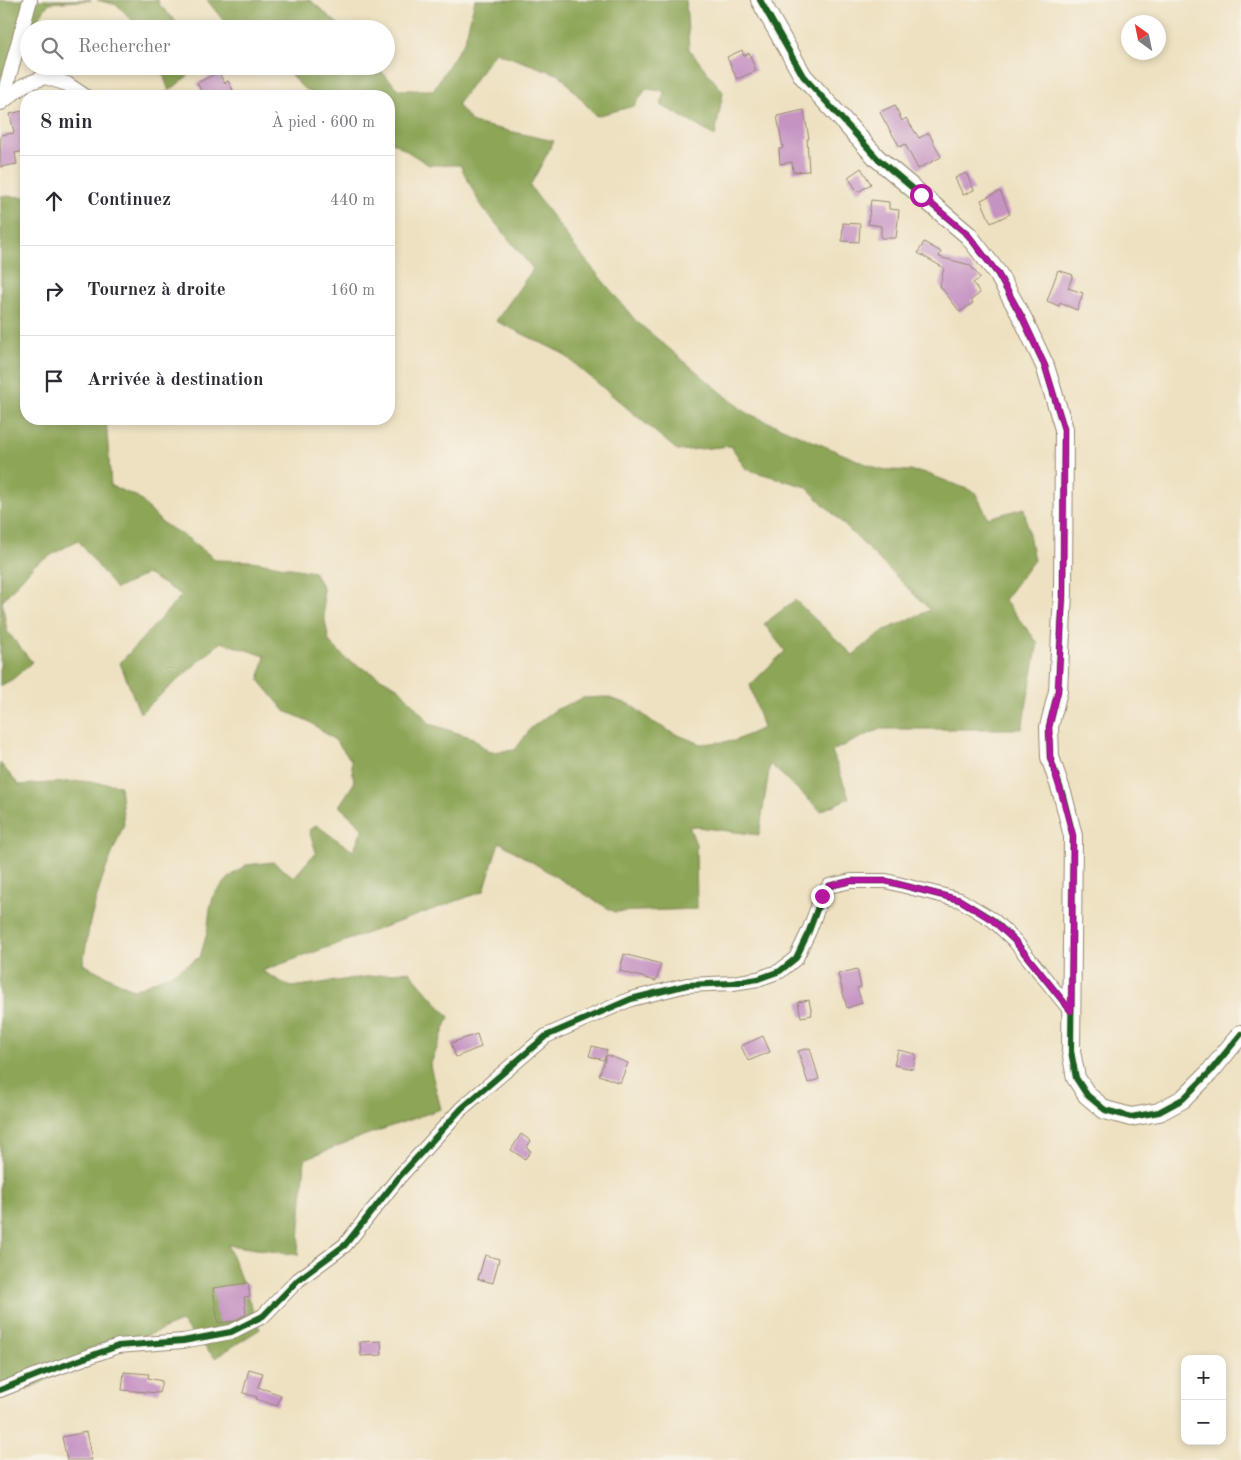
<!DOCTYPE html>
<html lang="fr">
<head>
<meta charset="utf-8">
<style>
  :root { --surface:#fff; --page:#f7f7f7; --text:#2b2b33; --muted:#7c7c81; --line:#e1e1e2 }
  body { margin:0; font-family:"Old Standard TT",serif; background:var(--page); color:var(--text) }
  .controls { position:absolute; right:15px; bottom:15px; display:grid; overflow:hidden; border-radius:10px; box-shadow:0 2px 8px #0003 }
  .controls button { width:45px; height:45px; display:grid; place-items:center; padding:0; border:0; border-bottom:1px solid var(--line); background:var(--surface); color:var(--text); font:25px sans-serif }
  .compass { position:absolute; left:1121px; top:15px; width:45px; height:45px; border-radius:50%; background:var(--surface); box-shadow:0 2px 8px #0003; rotate:327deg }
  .stop { position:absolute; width:15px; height:15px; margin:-11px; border:4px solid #b5179e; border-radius:50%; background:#fff }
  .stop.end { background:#b5179e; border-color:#fff; box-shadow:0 1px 5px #0008 }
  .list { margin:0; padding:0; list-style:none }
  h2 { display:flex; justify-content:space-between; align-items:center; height:65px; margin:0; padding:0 20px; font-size:21px }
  h2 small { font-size:16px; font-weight:400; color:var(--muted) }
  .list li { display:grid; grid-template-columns:32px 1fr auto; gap:15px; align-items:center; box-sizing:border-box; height:90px; padding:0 20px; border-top:1px solid var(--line) }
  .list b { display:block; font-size:19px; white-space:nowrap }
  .list em { font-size:16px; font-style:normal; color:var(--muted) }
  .icon { flex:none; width:28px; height:28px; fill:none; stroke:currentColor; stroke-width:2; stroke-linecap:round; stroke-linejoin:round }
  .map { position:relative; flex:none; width:1241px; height:1460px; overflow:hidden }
  .search { position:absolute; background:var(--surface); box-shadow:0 2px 8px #0003; left:20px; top:20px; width:375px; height:55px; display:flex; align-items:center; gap:12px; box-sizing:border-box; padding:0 18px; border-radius:28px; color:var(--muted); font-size:19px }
  .panel { position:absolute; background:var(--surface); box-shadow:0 2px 8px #0003; left:20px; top:90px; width:375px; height:335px; border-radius:20px }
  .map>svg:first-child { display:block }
  .forest { fill:#8ca557; stroke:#64683a }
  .building { fill:#c592c2 }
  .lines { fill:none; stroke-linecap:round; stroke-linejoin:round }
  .minor-casing { stroke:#948670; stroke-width:16 }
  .tertiary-casing { stroke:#948670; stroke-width:20 }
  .minor { stroke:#fff; stroke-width:14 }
  .tertiary { stroke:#fff; stroke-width:18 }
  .cycleway-casing { stroke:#f7f3e8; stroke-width:9 }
  .cycleway { stroke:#1b5e20; stroke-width:6 }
  .route { stroke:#b5179e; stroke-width:6 }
</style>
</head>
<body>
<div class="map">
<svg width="1241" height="1460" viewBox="0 0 1241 1460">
  <rect width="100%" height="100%" fill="#f7f3e8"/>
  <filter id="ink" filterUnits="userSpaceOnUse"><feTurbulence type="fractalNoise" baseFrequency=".02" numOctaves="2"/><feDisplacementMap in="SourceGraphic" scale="10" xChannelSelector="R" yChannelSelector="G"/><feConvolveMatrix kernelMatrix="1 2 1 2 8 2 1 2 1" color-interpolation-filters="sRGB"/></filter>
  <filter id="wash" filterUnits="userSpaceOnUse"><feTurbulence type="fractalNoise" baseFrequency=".0096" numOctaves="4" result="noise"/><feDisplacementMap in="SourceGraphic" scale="20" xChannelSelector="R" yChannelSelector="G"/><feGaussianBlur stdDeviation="1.12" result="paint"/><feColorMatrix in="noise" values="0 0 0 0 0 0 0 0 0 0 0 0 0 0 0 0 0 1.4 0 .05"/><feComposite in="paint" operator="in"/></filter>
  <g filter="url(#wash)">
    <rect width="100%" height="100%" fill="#eee1c1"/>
    <g class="forest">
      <path d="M0,0H91L49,3L31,29H29V32L0,78Z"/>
      <path d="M97,0H158L159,4L183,29H139L131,19L117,5Z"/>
      <path d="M207,0H310L344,29H230Z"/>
      <path d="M475,0H686L689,49L723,92L715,136L661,105L664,91L646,89L634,106L596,116L560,75L495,52L457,105L473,123L554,141L530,186L574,246L636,321L745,412L878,469L923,472L975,492L988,518L1024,508L1034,560L1004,600L1038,643L1022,729H880L832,751L849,798L821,811L770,764L759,835L689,826L696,844L697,909L614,912L499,842L484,891L262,971L291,987L409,971L449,1017L430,1066L441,1109L363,1136L305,1159L298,1255L228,1245L260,1329L215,1358L181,1322L91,1358L26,1390L0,1382V763L19,785L81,781L120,785L124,824L102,879L90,922L83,964L134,990L177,971L200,957L207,933L210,908L214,894L231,876L246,865L273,862L294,877L316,852L309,830L316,825L353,851L363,828L339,806L354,783L351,760L336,741L310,722L285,711L259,680L265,656L221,642L140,713L120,663L182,595L147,574L116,589L78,540L34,565L2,601L7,631L32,662L13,679L0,686L1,196L26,197V419H106L111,486L138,497L161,522L189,539L216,560L252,561L314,572L323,588L324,615L329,641L346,659L399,688L430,724L473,738L489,752L515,750L531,728L555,710L583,698L606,697L631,705L653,722L673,733L701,744L734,741L763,728L750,685L785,651L764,624L795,600L853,655L883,631L930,610L806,487L746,469L731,446L678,451L562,353L496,321L533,269L480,204L460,165H429L389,140V96H317L303,88L283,66H376L400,90H433L465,40Z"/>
      <path d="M160,66H200L169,91Z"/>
    </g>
    <g id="blocks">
      <g class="building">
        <path d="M742,50L744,56L749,53L756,71L737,79L727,57Z"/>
        <path d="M219,72L224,83L228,81L236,96H204L197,83Z"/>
        <path d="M895,105L902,121L906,118L919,138L929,133L941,157L918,169L905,144L900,147L885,122L880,112Z"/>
        <path d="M26,110V151L15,153L17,164L0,167L1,135L14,133L10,114Z"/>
        <path d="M804,110L809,139H807L809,171L793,172L792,162L780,164L779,149L783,148L777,116Z"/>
        <path d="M861,168L871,184L858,192L848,177Z"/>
        <path d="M966,173L974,190L963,195L955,178Z"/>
        <path d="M1000,191L1010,214L991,223L981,200Z"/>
        <path d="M871,200L889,202V209L899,210L896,238H881V226L868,224Z"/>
        <path d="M843,223L860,224L859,242L842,241Z"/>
        <path d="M924,242L941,252L939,257L970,265L980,278L973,283L980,293L971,300L973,303L960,312L940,286L944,268L918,253Z"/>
        <path d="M1058,270L1073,275L1068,288L1083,293L1077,310L1060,303L1059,306L1047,301Z"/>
        <path d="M624,954L661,964L656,981L620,971Z"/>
        <path d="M857,969L861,987L857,988L862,1003L847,1008L838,974Z"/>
        <path d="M809,1000L812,1015L801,1017L798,1002Z"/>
        <path d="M477,1034L481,1047L456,1057L451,1043Z"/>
        <path d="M763,1036L770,1052L748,1061L741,1046Z"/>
        <path d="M592,1046L607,1050L604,1060L589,1056Z"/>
        <path d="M810,1048L819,1079L808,1083L798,1051Z"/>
        <path d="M898,1050L916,1054L913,1069L894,1065Z"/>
        <path d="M607,1055L628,1063L620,1083L599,1075Z"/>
        <path d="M521,1134L531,1141L526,1148L531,1151L525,1159L511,1150Z"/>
        <path d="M485,1255L499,1259L493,1283L478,1279Z"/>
        <path d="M248,1283L250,1296L244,1297L246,1314L234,1321L218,1323L213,1288Z"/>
        <path d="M381,1341L382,1355L361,1356L360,1342Z"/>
        <path d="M249,1369L263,1373L258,1387L281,1395L277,1406L256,1399L257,1397L243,1393Z"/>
        <path d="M124,1372L149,1374L148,1378L162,1381L159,1393L122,1390Z"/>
        <path d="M86,1432L92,1460H67L62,1437Z"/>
      </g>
    </g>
  </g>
  <g filter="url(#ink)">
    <use href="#blocks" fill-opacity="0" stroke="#948670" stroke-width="1"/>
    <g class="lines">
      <g class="minor-casing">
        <g id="minor">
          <path d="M2,102L30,0"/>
          <path d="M1,103L24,85L45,77L67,84L85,96"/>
          <path d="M0,1390L40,1374L118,1346L183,1341L231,1332L263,1316L298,1280L345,1245L400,1176L462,1108L546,1036L631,999L687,985L733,983L758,979L780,971L796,958L809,931L822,896L829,886L851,881H886L960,900L993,920L1014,940L1071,1011"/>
        </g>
      </g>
      <g class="tertiary-casing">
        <path id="tertiary" d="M760,0L803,76L877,158L968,235L998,274L1023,319L1045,366L1064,429L1063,593L1058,691L1049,727L1050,757L1063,796L1073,836L1071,1051L1076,1078L1087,1095L1105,1110L1131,1117L1159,1112L1183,1099L1209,1073L1241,1034"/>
      </g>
      <use href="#minor" class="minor"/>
      <use href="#tertiary" class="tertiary"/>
      <g class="cycleway-casing">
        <g id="cycleway">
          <path d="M760,0L803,76L877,158L968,235L998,274L1023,319L1045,366L1064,429L1063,593L1058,691L1049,727L1050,757L1063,796L1073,836L1071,1051L1076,1078L1087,1095L1105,1110L1131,1117L1159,1112L1183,1099L1209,1073L1241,1034"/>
          <path d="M0,1390L40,1374L118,1346L183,1341L231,1332L263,1316L298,1280L345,1245L400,1176L462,1108L546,1036L631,999L687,985L733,983L758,979L780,971L796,958L809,931L822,896L829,886L851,881H886L960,900L993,920L1014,940L1071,1011"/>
        </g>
      </g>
      <use href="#cycleway" class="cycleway"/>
    </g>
  </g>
  <g class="lines" filter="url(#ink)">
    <path class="route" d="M822,896L829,886L851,881H886L960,900L992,920L1014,940L1071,1011L1073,836L1062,796L1050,757L1049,727L1058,691L1063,593L1064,429L1045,366L1023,319L998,274L968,235L921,195"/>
  </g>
</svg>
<div class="controls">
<button>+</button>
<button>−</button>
</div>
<svg class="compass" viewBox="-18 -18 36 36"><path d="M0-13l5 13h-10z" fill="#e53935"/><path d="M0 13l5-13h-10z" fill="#7c7c81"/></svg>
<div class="stop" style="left:921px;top:195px"></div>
<div class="stop end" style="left:822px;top:896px"></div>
<div class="search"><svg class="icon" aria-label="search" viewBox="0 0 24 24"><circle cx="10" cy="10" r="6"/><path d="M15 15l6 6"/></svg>Rechercher</div>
<section class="panel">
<h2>8 min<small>À pied · 600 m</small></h2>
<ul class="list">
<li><svg class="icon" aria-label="ahead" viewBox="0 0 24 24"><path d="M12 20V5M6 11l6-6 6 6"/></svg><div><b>Continuez</b></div><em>440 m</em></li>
<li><svg class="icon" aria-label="right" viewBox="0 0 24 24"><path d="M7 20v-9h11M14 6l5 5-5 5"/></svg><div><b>Tournez à droite</b></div><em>160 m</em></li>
<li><svg class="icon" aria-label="arrive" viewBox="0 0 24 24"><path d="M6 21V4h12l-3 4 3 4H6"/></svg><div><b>Arrivée à destination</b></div></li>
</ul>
</section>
</div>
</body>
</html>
